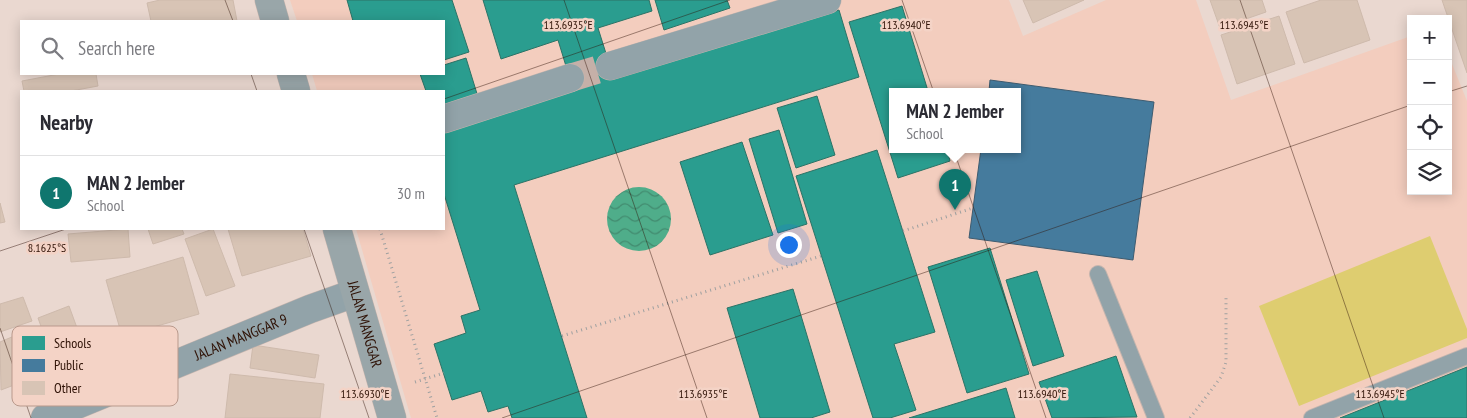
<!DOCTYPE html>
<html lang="en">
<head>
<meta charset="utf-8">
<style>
  :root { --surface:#fff; --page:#f7f7f7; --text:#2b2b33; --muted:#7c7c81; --line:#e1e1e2; --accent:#0f766e }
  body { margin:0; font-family:"PT Sans Narrow",sans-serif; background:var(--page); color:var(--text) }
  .controls { position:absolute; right:15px; top:15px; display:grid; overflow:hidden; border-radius:0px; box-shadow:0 2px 12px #0003 }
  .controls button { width:45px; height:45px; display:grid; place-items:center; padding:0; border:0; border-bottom:1px solid var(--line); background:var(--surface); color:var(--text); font:25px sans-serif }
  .you { position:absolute; left:788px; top:244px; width:18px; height:18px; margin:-12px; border:4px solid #fff; border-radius:50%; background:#1a73e8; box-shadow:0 0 0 8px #1a73e833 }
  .badge { display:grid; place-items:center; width:32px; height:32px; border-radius:50%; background:var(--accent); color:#fff; font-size:16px; font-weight:700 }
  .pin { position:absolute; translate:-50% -41px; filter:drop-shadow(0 1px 2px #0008) }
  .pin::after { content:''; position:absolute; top:26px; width:18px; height:15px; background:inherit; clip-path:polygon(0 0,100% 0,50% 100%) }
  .popup { position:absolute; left:889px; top:88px; width:132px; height:65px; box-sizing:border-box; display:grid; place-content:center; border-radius:0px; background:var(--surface); filter:drop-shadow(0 1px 4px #0005); font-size:16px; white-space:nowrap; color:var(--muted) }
  .popup b { font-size:19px; color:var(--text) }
  .popup::after { content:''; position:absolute; left:50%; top:100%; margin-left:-10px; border:10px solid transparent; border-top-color:var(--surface) }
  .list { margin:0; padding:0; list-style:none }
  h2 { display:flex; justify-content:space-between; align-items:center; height:65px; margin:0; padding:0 20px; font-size:21px }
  h2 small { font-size:16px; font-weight:400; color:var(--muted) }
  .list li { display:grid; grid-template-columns:32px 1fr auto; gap:15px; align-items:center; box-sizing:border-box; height:75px; padding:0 20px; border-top:1px solid var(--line) }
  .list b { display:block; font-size:19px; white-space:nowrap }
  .list p { margin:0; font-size:16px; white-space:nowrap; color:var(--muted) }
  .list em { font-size:16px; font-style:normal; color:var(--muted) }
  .icon { flex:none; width:28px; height:28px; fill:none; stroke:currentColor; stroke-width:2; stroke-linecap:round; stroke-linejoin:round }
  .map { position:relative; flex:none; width:1467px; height:418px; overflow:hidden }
  .search { position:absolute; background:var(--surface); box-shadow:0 2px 12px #0003; left:20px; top:20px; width:425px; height:55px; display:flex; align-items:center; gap:12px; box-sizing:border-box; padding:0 18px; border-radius:0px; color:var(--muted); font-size:19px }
  .panel { position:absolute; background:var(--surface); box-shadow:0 2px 12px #0003; left:20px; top:90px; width:425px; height:140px; border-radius:0px }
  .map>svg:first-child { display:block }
  .built { fill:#f3cdbe; fill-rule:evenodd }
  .park { fill:#decd70 }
  .water { fill:url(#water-waves) }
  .schools { fill:#2a9d8f; stroke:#2c7366 }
  .public { fill:#457b9d; stroke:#3e5c70 }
  .building { fill:#d8c4b5; stroke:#cebaac }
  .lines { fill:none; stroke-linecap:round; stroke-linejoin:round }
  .street-tunnel { stroke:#c5b0a8; stroke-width:28; stroke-dasharray:28 14; stroke-linecap:butt }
  .lane-casing { stroke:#c6b5ae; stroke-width:18 }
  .street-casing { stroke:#c6b5ae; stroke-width:29 }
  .secondary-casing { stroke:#c6b5ae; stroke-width:29 }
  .path { stroke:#9ea0a0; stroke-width:3; stroke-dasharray:1 4; stroke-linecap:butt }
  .lane { stroke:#92a3a9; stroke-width:16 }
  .street { stroke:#92a3a9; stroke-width:28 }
  .secondary { stroke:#99a6a9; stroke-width:28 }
  .ticks { fill:none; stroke:#2f1206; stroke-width:1; stroke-opacity:0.45 }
  .labels { text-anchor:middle; stroke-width:5; stroke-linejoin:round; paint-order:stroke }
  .street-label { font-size:15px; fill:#2f1206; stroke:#f4d3c6 }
  .key { fill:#f4d3c6; stroke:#b9998c; stroke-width:1 }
  .key-label { font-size:14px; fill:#2f1206 }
  .ticks-label { font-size:12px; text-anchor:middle; fill:#2f1206; stroke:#f4d3c6; stroke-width:5; stroke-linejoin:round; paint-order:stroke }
</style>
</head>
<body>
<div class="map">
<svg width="1467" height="418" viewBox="0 0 1467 418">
  <defs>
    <pattern id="water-waves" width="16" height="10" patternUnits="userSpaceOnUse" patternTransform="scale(1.25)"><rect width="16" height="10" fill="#4fad8a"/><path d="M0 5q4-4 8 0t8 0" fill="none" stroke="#428b6f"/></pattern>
  </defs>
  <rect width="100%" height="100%" fill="#ead8d0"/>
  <path class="built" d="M290,0H1009L1023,36L1106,0H1196L1231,100L1411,36V191H1448V54L1467,101V418H411L356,229H444V91H317L312,74H444V21H297ZM892,91H1018V149H892Z"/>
  <path class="park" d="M1430,236L1467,329V338L1299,406L1259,306Z"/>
  <circle class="water" cx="639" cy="219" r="32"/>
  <g class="schools">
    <path d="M347,0H452L469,52L444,60V21H353Z"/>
    <path d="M483,0H649L652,11L598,28L614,79L839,10L859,77L514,185L587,418H512L508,406L488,412L481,391L452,400L434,344L466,333L461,316L480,310L444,194V130L573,89L558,40L501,59Z"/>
    <path d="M655,0H727L730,8L664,30Z"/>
    <path d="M902,6L928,91H892V149H947L950,161L898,178L849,22Z"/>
    <path d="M466,58L478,97L444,107V91H426L420,74H444V65Z"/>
    <path d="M817,96L835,155L796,168L777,108Z"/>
    <path d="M779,130L807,224L778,233L749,139Z"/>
    <path d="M742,142L773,235L710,255L680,162Z"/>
    <path d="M877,150L935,332L894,344L916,410L890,418H873L796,176Z"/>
    <path d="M990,248L1029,374L967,393L928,267Z"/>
    <path d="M1037,271L1064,356L1033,366L1006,280Z"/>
    <path d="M793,289L830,412L811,418H760L727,308Z"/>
    <path d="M1116,356L1137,417L1052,418L1039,382Z"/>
    <path d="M1467,367V418H1340Z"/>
    <path d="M1006,388L1015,418H909Z"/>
  </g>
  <path class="public" d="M990,80L1154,102L1133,260L969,238L981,149H1018V91H989Z"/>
  <g class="building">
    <path d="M160,0H233L237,21H151L147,3Z"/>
    <path d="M1023,0H1084L1033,23Z"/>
    <path d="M1210,0H1262L1266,12L1220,28Z"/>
    <path d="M1321,0H1357L1370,40L1304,63L1286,12Z"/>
    <path d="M1442,0H1467V73Z"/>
    <path d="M1279,16L1295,64L1237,84L1221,35Z"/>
    <path d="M59,74H96L98,86L71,91H24L22,81Z"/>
    <path d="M0,203L5,222L0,223Z"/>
    <path d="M128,229L130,257L71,262L68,234Z"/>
    <path d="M148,229H182L184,234L153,244Z"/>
    <path d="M213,229L235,286L206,296L185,239Z"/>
    <path d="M228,229H303L311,256L242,276Z"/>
    <path d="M183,257L199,314L122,336L106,280Z"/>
    <path d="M23,297L32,321L0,332V304Z"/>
    <path d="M69,306L88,358L57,370L38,318Z"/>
    <path d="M26,331L43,374L1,390L0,342Z"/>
    <path d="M253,345L319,355L315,378L250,368Z"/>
    <path d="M230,374L324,384L320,418H225Z"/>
  </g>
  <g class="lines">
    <path class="street-tunnel" d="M570,78L610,66"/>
    <g class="lane-casing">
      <g id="lane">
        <path d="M1098,274L1156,418"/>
        <path d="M1312,418L1467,356"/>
      </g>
    </g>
    <g class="street-casing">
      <g id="street">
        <path d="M610,66L827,0"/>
        <path d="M444,119L570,78"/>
        <path id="s1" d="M45,418L310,309L355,293"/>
      </g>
    </g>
    <g class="secondary-casing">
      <g id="secondary">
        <path d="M269,0L275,21"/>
        <path d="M291,74L296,91"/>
        <path id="s2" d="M337,229L392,418"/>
      </g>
    </g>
    <g class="path">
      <path d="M380,229L437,418"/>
      <path d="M903,231L973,208"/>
      <path d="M562,336L821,256"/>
      <path d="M415,382L444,373"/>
      <path d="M1190,418L1221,377L1226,362V298"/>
    </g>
    <use href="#lane" class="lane"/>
    <use href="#street" class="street"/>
    <use href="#secondary" class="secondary"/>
  </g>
  <path class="ticks" d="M225,0L233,21M564,0L707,418M902,0L1046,418M1240,0L1384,418M251,74L257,91M1448,92L1467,86M444,99L730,0M304,229L369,418M0,251L66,229M0,328L31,418M502,418L1411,105"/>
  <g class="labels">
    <g class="street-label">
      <text dy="5" stroke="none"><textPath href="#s2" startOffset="99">JALAN MANGGAR</textPath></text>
      <text dy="5" stroke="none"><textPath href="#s1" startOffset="212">JALAN MANGGAR 9</textPath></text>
    </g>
  </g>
  <rect x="12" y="326" width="166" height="80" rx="8" class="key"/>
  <rect x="22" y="336" width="23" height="14" fill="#2a9d8f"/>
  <rect x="22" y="359" width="23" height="13" fill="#457b9d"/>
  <rect x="22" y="381" width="23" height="14" fill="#d8c4b5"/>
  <g class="key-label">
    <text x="54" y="348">Schools</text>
    <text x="54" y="370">Public</text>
    <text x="54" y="393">Other</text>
  </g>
  <g class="ticks-label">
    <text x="568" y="29">113.6935°E</text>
    <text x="906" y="29">113.6940°E</text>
    <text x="1244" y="29">113.6945°E</text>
    <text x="47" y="252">8.1625°S</text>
    <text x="365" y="398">113.6930°E</text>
    <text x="703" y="398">113.6935°E</text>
    <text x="1042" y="398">113.6940°E</text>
    <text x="1380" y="398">113.6945°E</text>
  </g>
</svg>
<div class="controls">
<button>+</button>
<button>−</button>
<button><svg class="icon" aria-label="locate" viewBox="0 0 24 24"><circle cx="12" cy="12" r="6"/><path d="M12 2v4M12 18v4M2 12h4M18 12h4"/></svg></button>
<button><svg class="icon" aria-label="layers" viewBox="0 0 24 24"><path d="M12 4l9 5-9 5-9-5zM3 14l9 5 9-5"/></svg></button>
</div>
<div class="you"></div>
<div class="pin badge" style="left:955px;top:210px">1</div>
<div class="popup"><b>MAN 2 Jember</b>School</div>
<div class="search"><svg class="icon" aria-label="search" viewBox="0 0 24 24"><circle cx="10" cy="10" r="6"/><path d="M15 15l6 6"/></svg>Search here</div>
<section class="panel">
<h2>Nearby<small></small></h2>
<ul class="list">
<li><span class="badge">1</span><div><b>MAN 2 Jember</b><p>School</p></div><em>30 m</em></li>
</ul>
</section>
</div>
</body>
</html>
